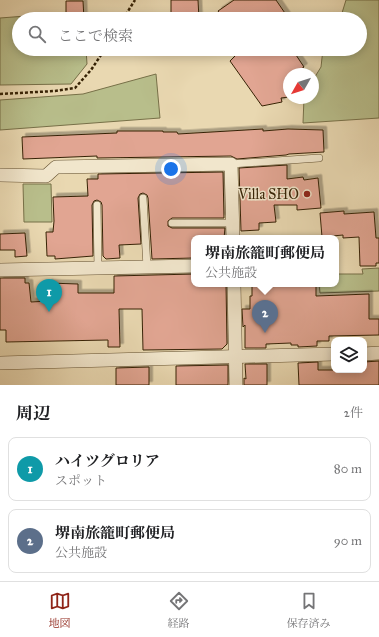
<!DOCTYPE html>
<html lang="ja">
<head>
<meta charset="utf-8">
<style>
  :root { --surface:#fff; --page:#f2f2f2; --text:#202124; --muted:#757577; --line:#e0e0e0; --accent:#8f2418 }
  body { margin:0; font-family:"IM FELL Great Primer","Noto Serif JP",serif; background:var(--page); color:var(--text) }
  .controls { position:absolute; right:12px; bottom:12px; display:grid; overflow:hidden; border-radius:8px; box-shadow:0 2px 10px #0003 }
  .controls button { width:36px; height:36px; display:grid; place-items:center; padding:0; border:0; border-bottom:1px solid var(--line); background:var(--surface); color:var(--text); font:20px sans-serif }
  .compass { position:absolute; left:283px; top:68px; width:36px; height:36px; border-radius:50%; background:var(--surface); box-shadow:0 2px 10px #0003; rotate:231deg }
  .you { position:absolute; left:171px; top:169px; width:14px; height:14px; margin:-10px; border:3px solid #fff; border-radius:50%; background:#1a73e8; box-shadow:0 0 0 6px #1a73e833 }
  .badge { display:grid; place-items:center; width:26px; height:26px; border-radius:50%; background:var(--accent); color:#fff; font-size:13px; font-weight:700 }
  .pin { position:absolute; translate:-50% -33px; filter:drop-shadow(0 1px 2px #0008) }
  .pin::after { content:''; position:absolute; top:21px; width:14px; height:12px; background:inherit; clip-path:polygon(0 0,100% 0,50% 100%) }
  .popup { position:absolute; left:191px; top:235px; width:148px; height:52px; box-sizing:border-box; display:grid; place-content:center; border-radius:8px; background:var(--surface); filter:drop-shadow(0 1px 3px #0005); font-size:13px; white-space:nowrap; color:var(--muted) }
  .popup b { font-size:15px; color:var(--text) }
  .popup::after { content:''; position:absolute; left:50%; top:100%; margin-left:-8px; border:8px solid transparent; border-top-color:var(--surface) }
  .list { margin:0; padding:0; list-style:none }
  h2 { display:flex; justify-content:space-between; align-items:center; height:52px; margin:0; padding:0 16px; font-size:17px }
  h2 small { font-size:13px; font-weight:400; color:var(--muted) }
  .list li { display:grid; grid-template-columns:26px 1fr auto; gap:12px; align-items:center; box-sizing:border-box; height:64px; margin:0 8px 8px; padding:0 8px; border:1px solid var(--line); border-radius:8px }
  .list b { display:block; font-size:15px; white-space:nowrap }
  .list p { margin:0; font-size:13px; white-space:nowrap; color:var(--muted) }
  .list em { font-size:13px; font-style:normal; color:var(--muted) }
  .icon { flex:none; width:22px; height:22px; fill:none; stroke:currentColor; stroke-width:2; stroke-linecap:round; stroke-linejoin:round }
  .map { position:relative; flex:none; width:379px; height:385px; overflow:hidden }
  .search { position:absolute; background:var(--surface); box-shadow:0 2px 10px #0003; left:12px; right:12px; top:12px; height:44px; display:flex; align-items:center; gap:10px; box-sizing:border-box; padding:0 14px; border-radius:22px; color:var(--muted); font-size:15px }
  .sheet { height:196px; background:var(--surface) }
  nav { display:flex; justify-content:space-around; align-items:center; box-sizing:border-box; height:56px; border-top:1px solid var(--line); background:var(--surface); font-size:11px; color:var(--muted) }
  nav a { display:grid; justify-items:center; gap:2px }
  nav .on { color:var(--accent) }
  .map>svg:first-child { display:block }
  .green { fill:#b8be8b; stroke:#777048 }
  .building { fill:#e1a592; stroke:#362205; filter:url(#shadow) }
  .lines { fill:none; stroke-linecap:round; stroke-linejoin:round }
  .lane-casing { stroke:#635030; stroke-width:8 }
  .street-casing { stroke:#635030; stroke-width:14 }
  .path { stroke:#362205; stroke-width:2.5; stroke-dasharray:3 2; stroke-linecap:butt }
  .lane { stroke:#f1e6cc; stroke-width:7 }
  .street { stroke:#f1e6cc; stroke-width:13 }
  .poi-dot { fill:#8f2418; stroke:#f1e6cc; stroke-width:1.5 }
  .labels { text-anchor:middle; stroke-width:3; stroke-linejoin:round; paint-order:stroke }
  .poi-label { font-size:14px; fill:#362205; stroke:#f1e6cc; text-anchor:end }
</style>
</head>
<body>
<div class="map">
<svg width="379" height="385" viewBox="0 0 379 385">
  <defs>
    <filter id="shadow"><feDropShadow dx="3.5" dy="-3.5" stdDeviation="0" flood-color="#0004"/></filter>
  </defs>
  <rect width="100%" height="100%" fill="#e9d8b1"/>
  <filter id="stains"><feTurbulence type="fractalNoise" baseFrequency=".005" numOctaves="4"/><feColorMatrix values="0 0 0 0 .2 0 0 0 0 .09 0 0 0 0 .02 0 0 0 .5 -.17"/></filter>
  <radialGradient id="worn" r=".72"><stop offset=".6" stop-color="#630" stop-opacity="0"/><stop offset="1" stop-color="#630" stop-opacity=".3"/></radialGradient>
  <g class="green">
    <path d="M346,0H379V118L303,123L304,98H313V80L321,67L323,49H360V19H338L342,13Z"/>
    <path d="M26,16V19H19V49H86L87,64L71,84L0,85V18Z"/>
    <path d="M156,74L160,118L0,130V100L83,94Z"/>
    <path d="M23,184H51L52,222H24Z"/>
    <path d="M379,268V291L320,293L319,284H336V274H363L362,269Z"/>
  </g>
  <g class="building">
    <path d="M171,0H198L199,19H171Z"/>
    <path d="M234,0H276L289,19H224L218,11Z"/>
    <path d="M66,1H83L84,19H66Z"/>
    <path d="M242,49H292L304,67L294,74H289V97L281,98L282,102L262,106L230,61Z"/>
    <path d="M263,129V131L288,129L323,130L324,152L289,154L286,155L237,159L231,156L97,158V156L23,159L22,137L117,133V131H163V132H177L178,134Z"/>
    <path d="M287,165V179L303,177L304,180L318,178L321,208L297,210V205H274L276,222L259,223V230L241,231L239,168Z"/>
    <path d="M223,172L224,218H172L168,221V226L172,228H225L224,238H194V258L152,259L148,198L147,195L143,193L140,194L138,198L141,244L119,245L120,258L106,259L103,256L102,205L101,202L97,200L94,201L92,205L93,256L55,259V256H47L46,232H53L54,221L53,197L88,196L87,179H98V174Z"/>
    <path d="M344,211V214L374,212L376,238H379V263H376V266H360L359,237L343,238V235L322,237L320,213Z"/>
    <path d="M25,233L27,256L15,257V250H0V234Z"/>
    <path d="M194,274V284H226L227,344L222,349L143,350L142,309H119L120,347H108V340L6,342V330H0V278H25V283H29L31,302L48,301V283L78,284V293H114V276Z"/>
    <path d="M252,284H316V296L369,294V319H379V335L329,336V341H317V346L298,347V345H291V343L266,344V348H245V325L243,327L242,309H250V296H252Z"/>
    <path d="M379,361V385H299L298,363L318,362V370H364V362Z"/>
    <path d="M245,364H267V385H244V378L246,379Z"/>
    <path d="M228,365V385H176V366Z"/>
    <path d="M149,367V385H116V368Z"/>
  </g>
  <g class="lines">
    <g class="lane-casing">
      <g id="lane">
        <path d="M231,164L319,158"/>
        <path d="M143,198L147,267"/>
        <path d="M97,205L98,268"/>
        <path d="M172,223H232"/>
      </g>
    </g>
    <g class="street-casing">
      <g id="street">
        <path d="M0,175L46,176L56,167L231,164L233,238"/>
        <path d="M0,270L194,266"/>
        <path d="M234,284L236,385"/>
        <path d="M364,354L379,353"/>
        <path d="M0,363L334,354"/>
      </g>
    </g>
    <g class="path">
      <path d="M123,19L135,0"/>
      <path d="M0,94L55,91L75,88L91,70L105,49"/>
    </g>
    <use href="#lane" class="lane"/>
    <use href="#street" class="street"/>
  </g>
  <circle class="poi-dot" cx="307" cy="194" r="4"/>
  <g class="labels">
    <g class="poi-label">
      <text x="299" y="199">Villa SHO</text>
    </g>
  </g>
  <rect width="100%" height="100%" filter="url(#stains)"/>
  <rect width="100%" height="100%" fill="url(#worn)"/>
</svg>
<div class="controls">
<button><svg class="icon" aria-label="layers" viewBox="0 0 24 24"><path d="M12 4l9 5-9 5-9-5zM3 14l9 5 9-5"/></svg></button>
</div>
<svg class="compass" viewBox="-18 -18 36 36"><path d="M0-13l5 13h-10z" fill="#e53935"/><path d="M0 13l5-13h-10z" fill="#757577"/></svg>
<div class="you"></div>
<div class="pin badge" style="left:49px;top:312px;background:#0f9aa8">1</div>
<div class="pin badge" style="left:265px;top:333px;background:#5c6f8a">2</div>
<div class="popup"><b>堺南旅籠町郵便局</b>公共施設</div>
<div class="search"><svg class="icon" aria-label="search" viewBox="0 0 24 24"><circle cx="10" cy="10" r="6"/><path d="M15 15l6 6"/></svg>ここで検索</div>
</div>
<section class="sheet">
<h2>周辺<small>2件</small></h2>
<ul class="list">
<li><span class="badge" style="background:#0f9aa8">1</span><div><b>ハイツグロリア</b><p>スポット</p></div><em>80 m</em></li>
<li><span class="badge" style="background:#5c6f8a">2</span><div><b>堺南旅籠町郵便局</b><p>公共施設</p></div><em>90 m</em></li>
</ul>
</section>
<nav>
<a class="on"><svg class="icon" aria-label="map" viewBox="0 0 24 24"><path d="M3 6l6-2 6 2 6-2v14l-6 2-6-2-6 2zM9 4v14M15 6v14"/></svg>地図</a>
<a><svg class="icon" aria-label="directions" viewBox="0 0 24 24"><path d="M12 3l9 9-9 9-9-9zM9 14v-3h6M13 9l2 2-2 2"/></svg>経路</a>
<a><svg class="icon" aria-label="saved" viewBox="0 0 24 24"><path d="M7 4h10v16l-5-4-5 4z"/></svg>保存済み</a>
</nav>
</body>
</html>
